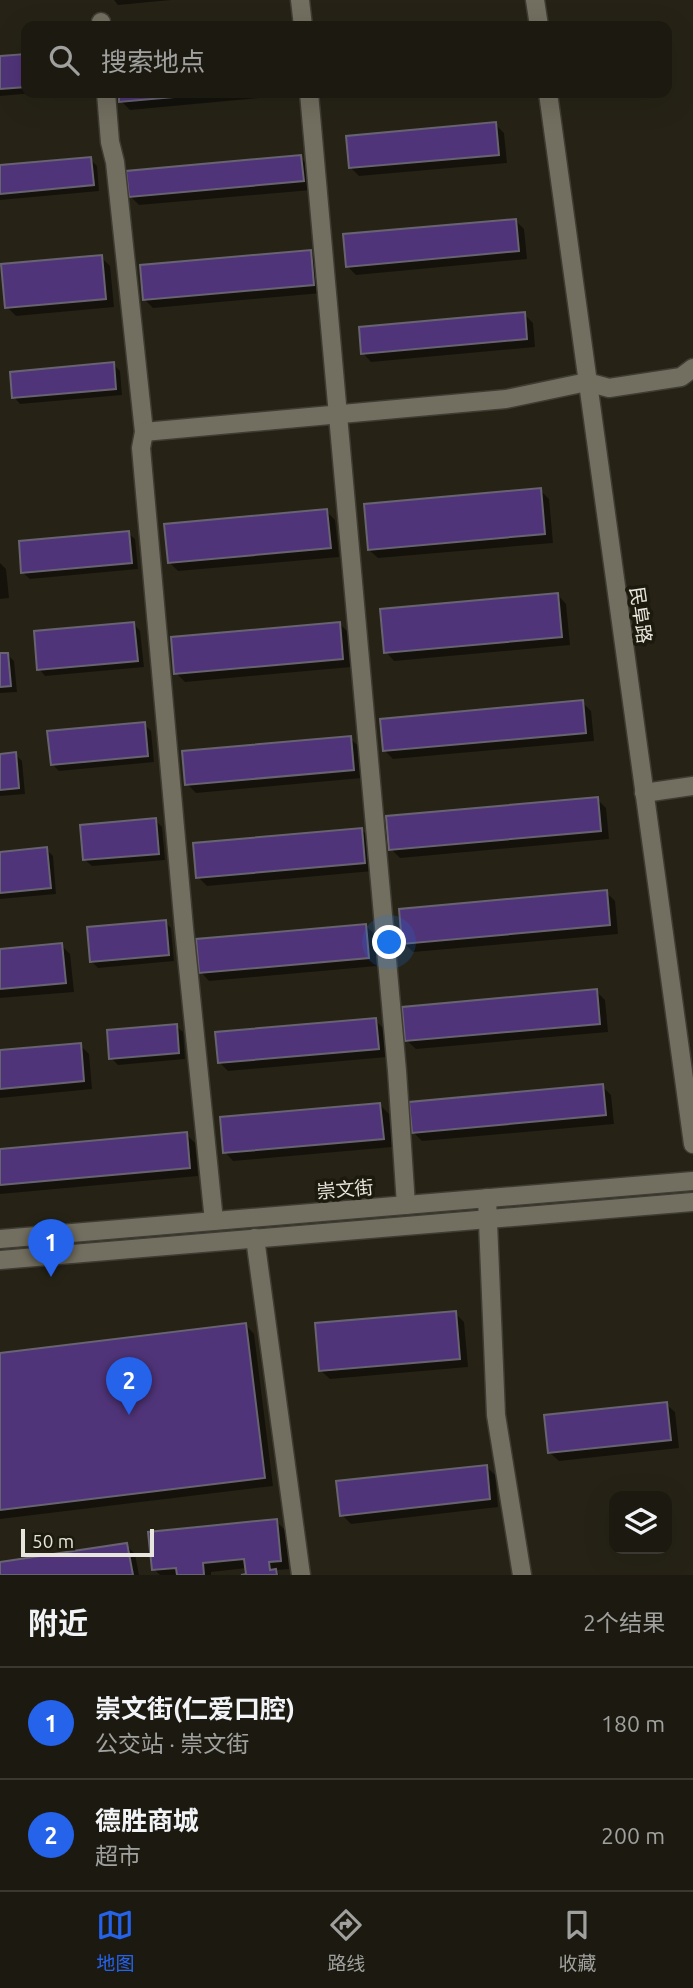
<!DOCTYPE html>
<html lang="zh">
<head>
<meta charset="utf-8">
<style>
  :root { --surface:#1c1a10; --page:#252319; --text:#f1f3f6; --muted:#a0a19f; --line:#3a3830; --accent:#2563eb }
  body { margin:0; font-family:Ubuntu,"Noto Sans SC",sans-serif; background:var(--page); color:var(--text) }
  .controls { position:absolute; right:21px; bottom:21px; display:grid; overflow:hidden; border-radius:14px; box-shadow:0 7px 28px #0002 }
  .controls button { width:63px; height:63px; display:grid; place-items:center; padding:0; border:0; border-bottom:2px solid var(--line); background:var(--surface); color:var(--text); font:35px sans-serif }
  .scale { position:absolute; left:21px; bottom:18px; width:133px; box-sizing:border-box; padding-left:7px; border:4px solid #e7e5dd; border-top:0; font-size:19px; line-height:24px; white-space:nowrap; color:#e7e5dd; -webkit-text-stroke:5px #1c190d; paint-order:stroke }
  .you { position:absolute; left:390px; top:943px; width:24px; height:24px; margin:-18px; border:5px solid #fff; border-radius:50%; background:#1a73e8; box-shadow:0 0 0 10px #1a73e833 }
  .badge { display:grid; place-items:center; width:46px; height:46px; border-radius:50%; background:var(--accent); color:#fff; font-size:23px; font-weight:700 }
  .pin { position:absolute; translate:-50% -58px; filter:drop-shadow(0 2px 4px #0008) }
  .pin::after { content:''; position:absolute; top:37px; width:24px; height:21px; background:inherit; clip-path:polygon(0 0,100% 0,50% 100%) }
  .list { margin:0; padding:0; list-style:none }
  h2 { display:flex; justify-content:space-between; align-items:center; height:91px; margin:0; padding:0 28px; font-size:30px }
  h2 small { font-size:23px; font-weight:400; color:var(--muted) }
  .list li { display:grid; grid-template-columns:46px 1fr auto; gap:21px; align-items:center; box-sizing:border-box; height:112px; padding:0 28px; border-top:2px solid var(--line) }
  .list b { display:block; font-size:26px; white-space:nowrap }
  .list p { margin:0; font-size:23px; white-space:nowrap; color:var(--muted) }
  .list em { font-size:23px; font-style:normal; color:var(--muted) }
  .icon { flex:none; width:38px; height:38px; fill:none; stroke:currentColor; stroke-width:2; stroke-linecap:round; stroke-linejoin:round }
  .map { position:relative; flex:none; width:693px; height:1575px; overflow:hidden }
  .search { position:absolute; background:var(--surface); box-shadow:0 7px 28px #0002; left:21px; right:21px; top:21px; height:77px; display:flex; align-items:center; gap:18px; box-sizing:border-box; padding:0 24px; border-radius:14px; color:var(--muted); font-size:26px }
  .sheet { height:315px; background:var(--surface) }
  nav { display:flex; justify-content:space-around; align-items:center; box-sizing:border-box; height:98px; border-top:2px solid var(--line); background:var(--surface); font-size:19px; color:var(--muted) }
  nav a { display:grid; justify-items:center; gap:4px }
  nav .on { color:var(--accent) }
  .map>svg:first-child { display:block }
  .shadow { fill:#0007 }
  .building { fill:#503479; stroke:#676371; stroke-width:2 }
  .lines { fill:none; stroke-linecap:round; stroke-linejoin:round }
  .minor-casing { stroke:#3f3c33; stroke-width:21 }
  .tertiary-casing { stroke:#3f3c33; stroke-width:21 }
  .minor { stroke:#726f60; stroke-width:18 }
  .tertiary { stroke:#726f60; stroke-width:18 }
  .labels { text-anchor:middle; stroke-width:7; stroke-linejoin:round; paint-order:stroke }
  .street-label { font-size:19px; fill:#e7e5dd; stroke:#1c190d }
</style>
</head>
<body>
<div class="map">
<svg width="693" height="1575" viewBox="0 0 693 1575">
  <rect width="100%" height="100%" fill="#262316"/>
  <g class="shadow">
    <path d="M114,0H171L118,5Z"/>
    <path d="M26,55V93H34L0,96V58Z"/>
    <path d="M120,93H301V94L130,110L121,101Z"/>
    <path d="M495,124L504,133L507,163L359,176L350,167Z"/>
    <path d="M300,157L309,166L312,190L139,205L131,197Z"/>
    <path d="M90,159L97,166L99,191L0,200V167Z"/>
    <path d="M515,220L524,229L527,259L356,275L347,266Z"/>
    <path d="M310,252L319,261L322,293L153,308L144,299Z"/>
    <path d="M101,257L110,266L114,307L16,316L7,307Z"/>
    <path d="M524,314L533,323L535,347L371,362L363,353Z"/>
    <path d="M113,364L120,371L122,395L20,404L14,397Z"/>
    <path d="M540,490L549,499L553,543L378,558L369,550Z"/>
    <path d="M326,511L335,520L339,557L178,571L169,562Z"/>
    <path d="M128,533L135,539L138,569L30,579L23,573Z"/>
    <path d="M0,563L6,569L9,598L0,599Z"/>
    <path d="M558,595L566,604L570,645L394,661L386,652Z"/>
    <path d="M339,623L348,632L351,667L185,682L176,673Z"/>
    <path d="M134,624L140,631L144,667L45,676L39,669Z"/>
    <path d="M7,654L14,661L17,692L0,693V655Z"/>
    <path d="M582,702L591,711L594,741L393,759L384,750Z"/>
    <path d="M144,724L151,731L154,762L59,771L52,764Z"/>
    <path d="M350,738L359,747L362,778L196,793L187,784Z"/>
    <path d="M15,754L22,761L25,794L0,796V755Z"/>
    <path d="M597,799L606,808L609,839L400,858L391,849Z"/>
    <path d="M155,820L162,827L165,860L92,866L85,860Z"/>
    <path d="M361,829L370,838L373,871L207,886L198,877Z"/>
    <path d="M46,849L53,856L56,894L0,899V853Z"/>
    <path d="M606,892L615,901L618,934L413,952L404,943Z"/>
    <path d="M165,922L171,928L174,961L98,968L91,961Z"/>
    <path d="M365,925L374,934L377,966L209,981L201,972Z"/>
    <path d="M61,945L70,954L74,992L0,998V950Z"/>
    <path d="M596,991L605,1000L608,1032L416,1049L407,1041Z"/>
    <path d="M375,1020L384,1029L387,1057L228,1071L220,1063Z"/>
    <path d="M176,1026L183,1032L185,1059L118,1065L111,1058Z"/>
    <path d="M80,1045L89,1054L92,1089L0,1098V1052Z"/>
    <path d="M602,1086L611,1095L614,1124L422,1141L413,1132Z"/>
    <path d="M380,1105L389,1114L392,1147L233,1161L225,1152Z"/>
    <path d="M186,1134L195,1143L198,1176L0,1194V1151Z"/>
    <path d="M455,1313L464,1322L468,1367L330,1379L321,1371Z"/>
    <path d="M246,1325L254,1334L273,1486L0,1519V1355Z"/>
    <path d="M666,1404L675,1412L679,1448L559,1461L550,1453Z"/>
    <path d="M486,1466L495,1475L498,1507L351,1524L342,1515Z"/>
    <path d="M276,1521L285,1530L289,1569L277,1570L279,1575H248L247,1568L211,1572V1575H160L154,1569Z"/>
    <path d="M126,1545L135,1554L139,1575H0V1563Z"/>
  </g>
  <g class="building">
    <path d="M26,54V87L0,89V56Z"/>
    <path d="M119,93H219L119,102Z"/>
    <path d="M496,122L499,155L349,168L346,136Z"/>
    <path d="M301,155L304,181L129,197L126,171Z"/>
    <path d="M91,157L94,185L0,194V165Z"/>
    <path d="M516,219L519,251L346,267L343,234Z"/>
    <path d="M311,250L314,285L143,300L140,265Z"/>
    <path d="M102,255L106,299L5,308L1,264Z"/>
    <path d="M525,312L527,339L361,354L359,327Z"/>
    <path d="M114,362L116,389L12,398L10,372Z"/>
    <path d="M541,488L545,534L368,550L364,504Z"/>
    <path d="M327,509L331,548L168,563L164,524Z"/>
    <path d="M129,531L132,563L21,573L19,541Z"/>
    <path d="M558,593L562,637L384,653L380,609Z"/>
    <path d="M134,622L138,661L37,670L34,631Z"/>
    <path d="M340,622L343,659L174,674L171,637Z"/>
    <path d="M0,653H8L11,686L0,687Z"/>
    <path d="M583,700L586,733L383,751L380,719Z"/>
    <path d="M145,722L148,756L51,765L47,731Z"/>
    <path d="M351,736L354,770L185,785L182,751Z"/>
    <path d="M16,752L19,788L0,790V754Z"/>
    <path d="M598,797L601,831L389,850L386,816Z"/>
    <path d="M156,818L159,854L83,860L80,825Z"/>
    <path d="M362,828L365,863L196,878L193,843Z"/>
    <path d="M47,847L51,888L0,893V852Z"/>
    <path d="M607,890L610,925L402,944L399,909Z"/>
    <path d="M166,920L169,955L90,962L87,927Z"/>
    <path d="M366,924L369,958L199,973L196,939Z"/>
    <path d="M62,943L66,983L0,989V949Z"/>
    <path d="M597,989L600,1024L405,1041L402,1007Z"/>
    <path d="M376,1018L379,1049L218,1063L215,1032Z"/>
    <path d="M177,1024L179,1053L109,1059L107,1030Z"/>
    <path d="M81,1043L84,1081L0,1089V1050Z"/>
    <path d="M603,1084L606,1115L412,1133L409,1102Z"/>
    <path d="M380,1103L384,1139L223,1153L220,1117Z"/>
    <path d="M187,1132L190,1168L0,1185V1149Z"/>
    <path d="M456,1311L460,1359L319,1371L315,1323Z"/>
    <path d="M246,1323L265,1478L0,1510V1353Z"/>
    <path d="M667,1402L671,1440L548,1453L544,1415Z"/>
    <path d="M487,1465L490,1499L340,1516L336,1481Z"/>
    <path d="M277,1519L281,1561L269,1562L270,1570L276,1569L277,1575H241L246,1574L244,1559L203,1563L204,1575H177L176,1568L152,1570L148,1532Z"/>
    <path d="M127,1543L133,1575H0V1562Z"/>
  </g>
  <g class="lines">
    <g class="minor-casing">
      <g id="minor">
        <path d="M300,0L303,26"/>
        <path d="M101,22V26"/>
        <path d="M106,93L110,142L115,162L144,432L141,448L184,928L214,1221"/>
        <path d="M309,93L397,1071L406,1205"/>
        <path d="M144,432L506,399L587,382L609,388L681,377L693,368"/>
        <path d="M644,793L693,786"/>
        <path d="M487,1198L496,1415L522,1575"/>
        <path d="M255,1238L301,1575"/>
      </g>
    </g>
    <g class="tertiary-casing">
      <g id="tertiary">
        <path d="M535,0L539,26"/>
        <path d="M548,93L693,1144"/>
        <path d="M0,1239L693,1181"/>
        <path d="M0,1260L693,1202"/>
      </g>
    </g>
    <use href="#minor" class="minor"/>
    <use href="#tertiary" class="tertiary"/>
  </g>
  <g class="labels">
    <g class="street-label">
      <text transform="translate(641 615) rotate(82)" y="7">民阜路</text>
      <text transform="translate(345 1189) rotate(-5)" y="7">崇文街</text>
    </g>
  </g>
</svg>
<div class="controls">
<button><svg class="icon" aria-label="layers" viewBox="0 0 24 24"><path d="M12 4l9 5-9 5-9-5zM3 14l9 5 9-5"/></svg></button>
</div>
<div class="scale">50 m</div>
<div class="you"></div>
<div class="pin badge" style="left:51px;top:1277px">1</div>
<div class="pin badge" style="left:129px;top:1415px">2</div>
<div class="search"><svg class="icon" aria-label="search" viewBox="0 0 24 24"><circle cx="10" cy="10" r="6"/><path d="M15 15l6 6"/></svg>搜索地点</div>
</div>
<section class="sheet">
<h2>附近<small>2个结果</small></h2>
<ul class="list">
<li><span class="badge">1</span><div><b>崇文街(仁爱口腔)</b><p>公交站 · 崇文街</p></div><em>180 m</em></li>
<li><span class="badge">2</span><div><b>德胜商城</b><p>超市</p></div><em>200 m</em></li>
</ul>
</section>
<nav>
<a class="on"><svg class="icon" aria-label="map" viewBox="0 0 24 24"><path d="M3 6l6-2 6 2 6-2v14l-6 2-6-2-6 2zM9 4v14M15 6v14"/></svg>地图</a>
<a><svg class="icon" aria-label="directions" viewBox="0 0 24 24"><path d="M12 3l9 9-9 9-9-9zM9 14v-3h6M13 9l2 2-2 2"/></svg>路线</a>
<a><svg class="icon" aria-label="saved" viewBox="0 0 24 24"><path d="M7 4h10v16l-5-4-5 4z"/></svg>收藏</a>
</nav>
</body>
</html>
